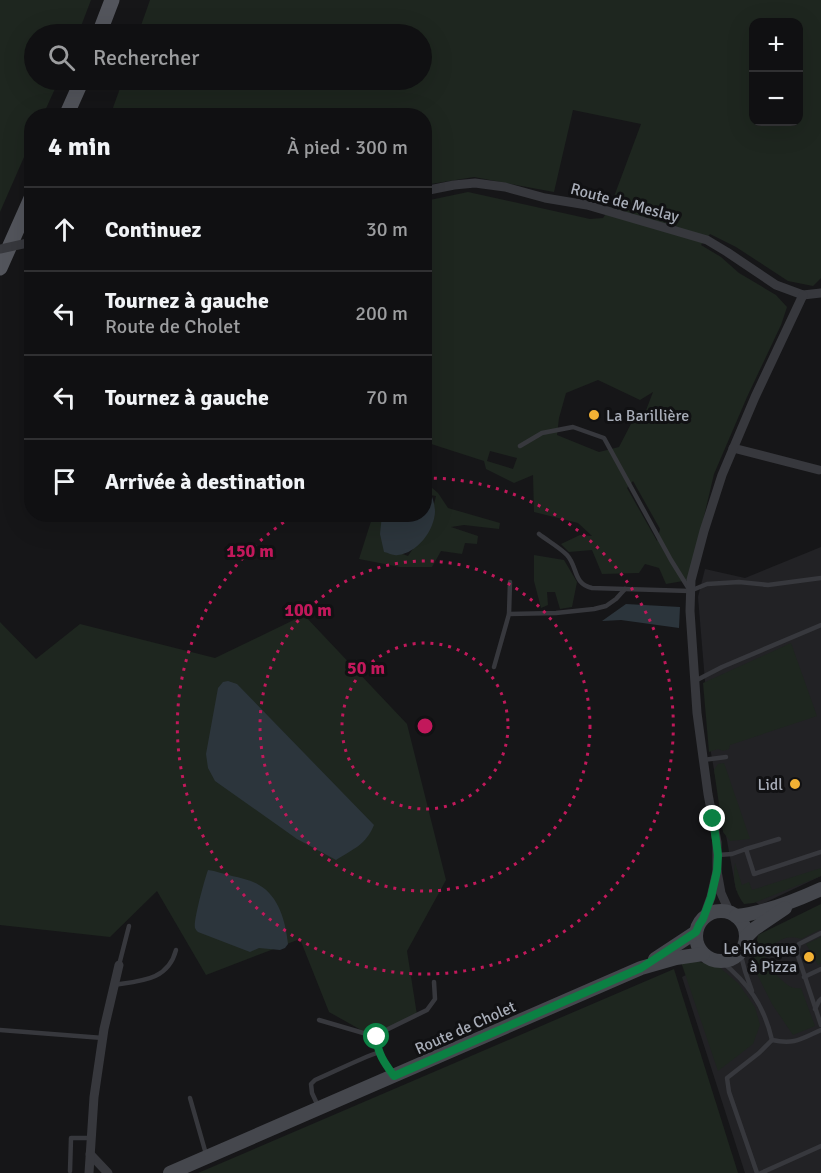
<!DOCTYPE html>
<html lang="fr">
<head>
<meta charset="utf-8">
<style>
  :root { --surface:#101012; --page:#19191b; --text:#f1f3f6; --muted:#9c9d9f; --line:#303032 }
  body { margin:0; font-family:Signika,sans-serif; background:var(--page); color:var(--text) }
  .controls { position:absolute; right:18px; top:18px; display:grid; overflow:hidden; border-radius:12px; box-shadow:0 6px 24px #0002 }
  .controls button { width:54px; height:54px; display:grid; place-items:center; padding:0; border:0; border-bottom:2px solid var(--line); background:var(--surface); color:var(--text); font:30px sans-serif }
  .stop { position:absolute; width:18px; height:18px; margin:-14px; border:4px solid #0b8043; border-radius:50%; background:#fff }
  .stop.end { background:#0b8043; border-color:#fff; box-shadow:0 2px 6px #0008 }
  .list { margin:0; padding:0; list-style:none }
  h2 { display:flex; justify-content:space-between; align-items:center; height:78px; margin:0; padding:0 24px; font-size:26px }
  h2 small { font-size:20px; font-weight:400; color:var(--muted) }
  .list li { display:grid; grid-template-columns:39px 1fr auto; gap:18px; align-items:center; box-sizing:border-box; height:84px; padding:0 24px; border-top:2px solid var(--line) }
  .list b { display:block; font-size:22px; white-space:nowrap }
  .list p { margin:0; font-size:20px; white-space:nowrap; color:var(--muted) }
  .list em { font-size:20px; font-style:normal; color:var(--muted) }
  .icon { flex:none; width:33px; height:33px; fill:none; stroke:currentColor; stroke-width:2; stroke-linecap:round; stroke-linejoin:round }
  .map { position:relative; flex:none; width:821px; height:1173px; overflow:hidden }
  .search { position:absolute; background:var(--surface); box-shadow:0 6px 24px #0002; left:24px; top:24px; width:408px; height:66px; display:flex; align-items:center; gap:15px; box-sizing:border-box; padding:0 21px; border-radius:33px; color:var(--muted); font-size:22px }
  .panel { position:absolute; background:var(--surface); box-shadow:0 6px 24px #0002; left:24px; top:108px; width:408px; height:414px; border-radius:24px }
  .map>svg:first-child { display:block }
  .built { fill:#222225 }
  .green { fill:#1e261f; fill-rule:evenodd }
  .water { fill:#2c353c }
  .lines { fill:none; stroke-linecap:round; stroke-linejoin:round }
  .service { stroke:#37383d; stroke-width:4.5 }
  .minor { stroke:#37383d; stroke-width:9 }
  .secondary { stroke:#45474d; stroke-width:14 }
  .primary { stroke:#53555c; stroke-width:15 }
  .minor-bridge { stroke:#37383d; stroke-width:9 }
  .route { stroke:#0b8043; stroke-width:8 }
  .ring { fill:none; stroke:#c2185b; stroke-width:3; stroke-dasharray:3 6 }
  .poi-dot { fill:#f2b134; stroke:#111113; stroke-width:2 }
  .labels { text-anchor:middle; stroke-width:6; stroke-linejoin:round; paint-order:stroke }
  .street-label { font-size:16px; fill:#a8adb8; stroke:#111113 }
  .poi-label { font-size:16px; fill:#a8adb8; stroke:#111113; text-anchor:end }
  .centre { fill:#c2185b; stroke:#111113; stroke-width:3 }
  .ring-label { font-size:18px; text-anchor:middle; font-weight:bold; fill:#c2185b; stroke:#111113; stroke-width:6; stroke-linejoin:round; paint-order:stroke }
</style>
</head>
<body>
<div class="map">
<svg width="821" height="1173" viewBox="0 0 821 1173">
  <rect width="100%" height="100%" fill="#161618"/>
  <g class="built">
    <path d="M821,547V876L760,905L736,890L711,753L698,597L705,569L745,578Z"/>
    <path d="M821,910V1173H745L682,977Z"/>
  </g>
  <g class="green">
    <path d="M0,0H91L78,34H34V80H59L43,115L32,116L31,141L0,212Z"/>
    <path d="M150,0H821V278L813,286L788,281L736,247L710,234L701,245L721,257L739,273L776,295L787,307L781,325L747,397L714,474L689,580L666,584L659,568L645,564L639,573L602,574L592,550L569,552L561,544L580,535L592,536L578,523L534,512L533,475L514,483L486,469L484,461L425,442V201L468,192L590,219L603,218L614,202H612L641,124L573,110L554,192L474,177L425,185L424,116H110L123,80H422V34H138ZM754,22H798V122H754ZM598,380L640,400L653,392L645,413L633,420L619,447L599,452L557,435L559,418L566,393ZM490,451L517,458L513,469L487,461ZM633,481L660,529L657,541L627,488Z"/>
    <path d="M425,482L438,493L448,508L500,523L499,529L464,525L451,527L478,536L477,544L465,543L462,554L441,551L432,567H400L359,559L373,515H396L386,548L408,556L429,525L436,496L425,494Z"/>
    <path d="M534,555L564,560L577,582L572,607L560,609L555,592H547L548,605L541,608L534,581Z"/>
    <path d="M304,615L407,724L446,880L407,951L417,1015L370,1035L329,1012L300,939L206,975L157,891L110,937L0,925V622L36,659L80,624L215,658Z"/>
    <path d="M791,643L817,716L730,745L729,749L723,751L718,749L709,752L703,683Z"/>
    <path d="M724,763L750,839L730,841L723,832L714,770L718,764Z"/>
    <path d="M735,863L742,885L749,882L752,890L821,868V876L754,903L744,904C734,891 733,878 735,863Z"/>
    <path d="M821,904V929L801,939C784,932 765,947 763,965C767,970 770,971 775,974C784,981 789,990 801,988L815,1026L793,1035L772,1004L752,964L758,935Z"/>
    <path d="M821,937V963L818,965L806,944Z"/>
    <path d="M695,961L718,966L738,983L755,1007L760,1025L753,1044L718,1071L681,962Z"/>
    <path d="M674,969L738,1173H198Z"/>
  </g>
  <g class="water">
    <path d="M425,488L429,489C432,496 435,504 435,512C434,531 417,553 398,555C393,556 389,553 384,552L380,534L382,515L424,514Z"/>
    <path d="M626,604L680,607L679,628L621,620L602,621Z"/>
    <path d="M228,681L237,684L374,825C366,845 353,849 336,860L297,839L215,781L208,768L206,754L218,688L223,682Z"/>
    <path d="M208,870C216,871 224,874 232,876C241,878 251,880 259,885C279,896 286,923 288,944L285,948L280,950L259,948L250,952L198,932C197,931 196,930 195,928C193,921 205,878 208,870Z"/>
  </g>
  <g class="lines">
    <g class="service">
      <path d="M520,446L542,433L573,427L604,438L671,560L689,589"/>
      <path d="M539,534C548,541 559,547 567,555C578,567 573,584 592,588L690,591L707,584L739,582L768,585L821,578"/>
      <path d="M509,614L510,582"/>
      <path d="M494,667L509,614L556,613L594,609L606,606L616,599L625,589"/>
      <path d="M695,681L722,667L821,625"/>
      <path d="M703,760L726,757"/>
      <path d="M746,849L779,839"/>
      <path d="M718,855L732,854L746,849L754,874L821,852"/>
      <path d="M821,933L799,944L797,953L821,1025"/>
      <path d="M740,952L745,971L752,991"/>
      <path d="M721,961C748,983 764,1005 772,1040"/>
      <path d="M119,965L129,926"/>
      <path d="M804,977L821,969"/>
      <path d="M113,985C140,981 168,981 176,950"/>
      <path d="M815,1009L819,1001L821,999"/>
      <path d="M319,1020L377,1037"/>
      <path d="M0,1030L103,1038"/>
      <path d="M772,1040C794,1045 801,1039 821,1030"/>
      <path d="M379,1052C377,1044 375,1040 380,1033L427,1010L435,999L434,982"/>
      <path d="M190,1098L206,1154"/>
      <path d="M318,1106L312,1093L311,1084L315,1080C336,1071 357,1060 379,1052L393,1075"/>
      <path d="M70,1171L71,1138H91"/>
      <path d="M757,1173L729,1092L727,1078L759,1053L772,1040"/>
      <path d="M761,1173L821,1146"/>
    </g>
    <g class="minor">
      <path d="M424,191L454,185L475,183L505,187L545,198L587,205L707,240L727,252L776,285L803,295L821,293"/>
      <path d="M733,448L819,470"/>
      <path d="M717,871V842L708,794L697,713L690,611L691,580L704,531L722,475L755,397L803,295"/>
      <path d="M703,919L711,897L717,871L721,893L730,913"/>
      <path d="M90,1154L108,1173"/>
      <path d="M89,1173L94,1097L104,1029L119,965"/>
    </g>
    <g class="secondary">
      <circle cx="721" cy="936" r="25"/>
      <path d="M736,916C763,913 797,900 821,889"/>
      <path d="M746,937L754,929L785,908"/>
      <path d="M655,959L696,932"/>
      <path d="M170,1173L641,968L676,958L703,954"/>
    </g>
    <g class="primary">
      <path d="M99,34L112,0"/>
      <path d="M66,116L82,80"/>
      <path d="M0,268L32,196"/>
    </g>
    <path class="minor-bridge" d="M0,249L32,242"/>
  </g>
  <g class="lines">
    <path class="route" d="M377,1037C376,1052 386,1065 394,1076L641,968L696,932L699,925L703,919L711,897L717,871L718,855L713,819"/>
  </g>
  <g class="ring">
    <circle cx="425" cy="726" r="83"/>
    <circle cx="425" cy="726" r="165"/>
    <path d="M425 478A248 248 0 1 1 295 515"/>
  </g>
  <g class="poi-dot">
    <circle cx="594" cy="415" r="6"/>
    <circle cx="795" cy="784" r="6"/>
    <circle cx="809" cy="957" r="6"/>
  </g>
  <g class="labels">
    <g class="street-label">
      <text transform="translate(625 202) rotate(15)" y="6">Route de Meslay</text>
      <text transform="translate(465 1027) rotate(-24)" y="6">Route de Cholet</text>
    </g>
    <g class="poi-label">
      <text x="606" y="421" text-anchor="start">La Barillière</text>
      <text x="783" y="790">Lidl</text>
      <text x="797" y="954">Le Kiosque<tspan x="797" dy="18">à Pizza</tspan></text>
    </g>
  </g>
  <circle cx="425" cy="726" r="9" class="centre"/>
  <g class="ring-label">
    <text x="250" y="557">150 m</text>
    <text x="308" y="616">100 m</text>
    <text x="366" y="674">50 m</text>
  </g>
</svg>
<div class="controls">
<button>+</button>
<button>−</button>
</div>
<div class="stop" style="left:377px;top:1037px"></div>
<div class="stop end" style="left:713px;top:819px"></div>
<div class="search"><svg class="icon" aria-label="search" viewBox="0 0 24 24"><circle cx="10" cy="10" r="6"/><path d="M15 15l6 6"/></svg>Rechercher</div>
<section class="panel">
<h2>4 min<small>À pied · 300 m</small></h2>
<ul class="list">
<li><svg class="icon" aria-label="ahead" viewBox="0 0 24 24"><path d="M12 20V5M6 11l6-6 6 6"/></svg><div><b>Continuez</b></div><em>30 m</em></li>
<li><svg class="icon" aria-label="left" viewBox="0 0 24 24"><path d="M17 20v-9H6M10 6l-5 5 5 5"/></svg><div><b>Tournez à gauche</b><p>Route de Cholet</p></div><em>200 m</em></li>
<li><svg class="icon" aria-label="left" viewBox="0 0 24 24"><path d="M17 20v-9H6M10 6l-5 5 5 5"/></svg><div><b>Tournez à gauche</b></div><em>70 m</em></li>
<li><svg class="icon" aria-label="arrive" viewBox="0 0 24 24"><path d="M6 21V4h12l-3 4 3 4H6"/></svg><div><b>Arrivée à destination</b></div></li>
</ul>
</section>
</div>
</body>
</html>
